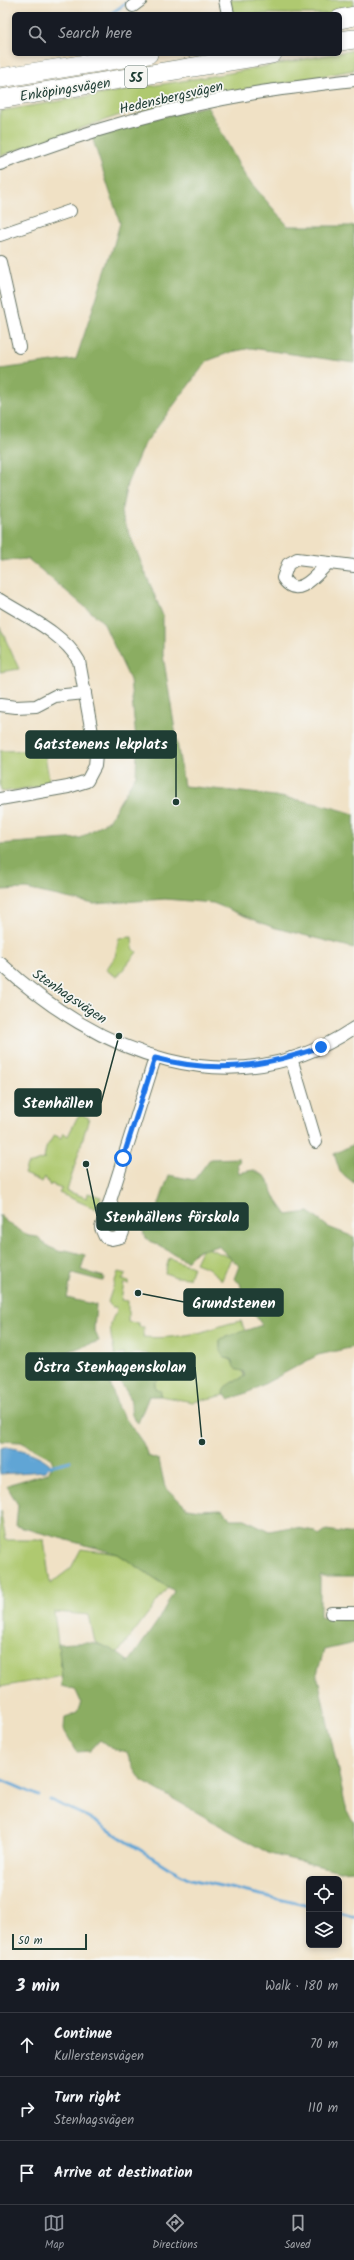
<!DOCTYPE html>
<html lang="en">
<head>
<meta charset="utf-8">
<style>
  :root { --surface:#171b24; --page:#242831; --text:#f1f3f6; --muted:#9ea1a6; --line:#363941; --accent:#8c9099 }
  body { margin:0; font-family:Kalam,sans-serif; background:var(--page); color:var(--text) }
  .controls { position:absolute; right:12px; bottom:12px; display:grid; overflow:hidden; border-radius:6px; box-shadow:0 2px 6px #0003 }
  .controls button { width:36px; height:36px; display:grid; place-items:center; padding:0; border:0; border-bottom:1px solid var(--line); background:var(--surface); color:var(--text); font:20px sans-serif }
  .scale { position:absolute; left:12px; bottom:10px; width:75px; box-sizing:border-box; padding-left:4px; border:2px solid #1f3d34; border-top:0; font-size:11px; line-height:14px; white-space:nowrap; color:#1f3d34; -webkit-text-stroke:3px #f6f6f2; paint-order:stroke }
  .stop { position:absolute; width:12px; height:12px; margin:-9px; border:3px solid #1a73e8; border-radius:50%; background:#fff }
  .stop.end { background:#1a73e8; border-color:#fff; box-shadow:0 1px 4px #0008 }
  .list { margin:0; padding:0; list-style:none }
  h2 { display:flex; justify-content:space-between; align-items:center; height:52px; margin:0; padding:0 16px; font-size:17px }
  h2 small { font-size:13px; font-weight:400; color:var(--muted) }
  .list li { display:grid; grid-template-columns:26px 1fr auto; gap:12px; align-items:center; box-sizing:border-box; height:64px; padding:0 16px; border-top:1px solid var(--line) }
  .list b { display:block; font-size:15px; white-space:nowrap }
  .list p { margin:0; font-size:13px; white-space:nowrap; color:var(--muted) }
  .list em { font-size:13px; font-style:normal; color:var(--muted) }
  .icon { flex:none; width:22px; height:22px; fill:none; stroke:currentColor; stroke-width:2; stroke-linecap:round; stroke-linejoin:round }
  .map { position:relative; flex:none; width:354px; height:1960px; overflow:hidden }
  .search { position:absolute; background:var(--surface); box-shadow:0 2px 6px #0003; left:12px; right:12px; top:12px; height:44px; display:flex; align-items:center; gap:10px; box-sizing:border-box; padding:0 14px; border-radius:6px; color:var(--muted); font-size:15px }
  .sheet { height:244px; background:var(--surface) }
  nav { display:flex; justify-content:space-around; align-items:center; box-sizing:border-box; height:56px; border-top:1px solid var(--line); background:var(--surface); font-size:11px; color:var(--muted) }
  nav a { display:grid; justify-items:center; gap:2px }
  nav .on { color:var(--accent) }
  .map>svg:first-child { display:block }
  .green { fill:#afc96f; stroke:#678352 }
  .forest { fill:#8bad62; stroke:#55754b }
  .water { fill:#60a5d5; stroke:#407184 }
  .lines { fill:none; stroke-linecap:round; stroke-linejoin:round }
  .stream { stroke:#60a5d5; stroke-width:3 }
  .street-casing { stroke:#687667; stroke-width:14 }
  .primary-casing { stroke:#687667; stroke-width:20 }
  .street { stroke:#fff; stroke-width:12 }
  .primary { stroke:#fff; stroke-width:19 }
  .route { stroke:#1a73e8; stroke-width:5 }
  .labels { text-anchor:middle; stroke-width:3.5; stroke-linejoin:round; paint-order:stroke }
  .shield { fill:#f6f6f2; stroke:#60746d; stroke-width:1 }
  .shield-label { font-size:13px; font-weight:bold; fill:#1f3d34 }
  .street-label { font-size:14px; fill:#1f3d34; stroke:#f6f6f2 }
  .leader { fill:none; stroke:#1f3d34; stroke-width:1.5 }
  .callout-dot { fill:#1f3d34; stroke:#f6f6f2; stroke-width:1.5 }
  .callout { fill:#1f3d34; stroke:#1f3d34; stroke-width:1.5 }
  .callout-label { font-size:15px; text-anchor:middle; font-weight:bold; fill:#fff }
</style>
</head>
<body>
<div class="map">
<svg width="354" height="1960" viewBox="0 0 354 1960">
  <rect width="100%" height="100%" fill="#f6f6f2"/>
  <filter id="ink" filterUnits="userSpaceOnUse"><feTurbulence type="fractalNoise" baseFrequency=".025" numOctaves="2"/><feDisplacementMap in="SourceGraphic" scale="8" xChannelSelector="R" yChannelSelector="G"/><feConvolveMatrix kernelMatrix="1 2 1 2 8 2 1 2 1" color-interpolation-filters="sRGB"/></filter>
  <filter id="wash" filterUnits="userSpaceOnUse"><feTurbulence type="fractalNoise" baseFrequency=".012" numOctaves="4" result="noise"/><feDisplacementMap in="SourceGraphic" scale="16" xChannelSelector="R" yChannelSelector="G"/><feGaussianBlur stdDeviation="0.9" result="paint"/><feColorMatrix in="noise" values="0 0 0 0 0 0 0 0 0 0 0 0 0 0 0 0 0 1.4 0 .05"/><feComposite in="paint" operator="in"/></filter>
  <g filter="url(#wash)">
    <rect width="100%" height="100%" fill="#f0e1c5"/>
    <g class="green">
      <path d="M226,0H354V9L330,14H229Z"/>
      <path d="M354,50V70L123,114L0,156V111L230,73Z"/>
      <path d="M0,627L19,669L0,672Z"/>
      <path d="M44,750L50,785L2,792L0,786V751Z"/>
      <path d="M132,937L133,948L137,952L117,977L106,970L115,957L119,938Z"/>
      <path d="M82,1115L89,1118L67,1191L87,1198L88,1193L101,1197L96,1209L59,1193L62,1188L51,1184L50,1186L45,1177L42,1182L24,1174L27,1165L44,1159L46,1148L54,1135L61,1138L63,1133L68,1136L78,1116Z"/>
      <path d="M203,1246L231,1258L222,1280L208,1268L195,1263Z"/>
      <path d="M169,1258L193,1267L189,1278L176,1277L165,1273Z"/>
      <path d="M118,1272L126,1274L122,1280L129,1281V1284L124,1283L121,1300L128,1301V1322L139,1323V1327H144L143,1337C163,1339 183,1336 202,1332C216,1328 227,1323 241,1321L245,1331L220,1339V1349L225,1358C233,1359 244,1369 244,1378L223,1392L225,1395L193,1402L160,1396L161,1394L155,1388V1370L150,1367L149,1354L136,1353L125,1358L124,1354L115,1355C112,1339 106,1325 117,1311L116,1307H112L108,1302Z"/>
      <path d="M0,1510L6,1540H44L50,1584L71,1568L81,1549L118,1554L168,1587L118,1653L95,1642L89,1615L54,1612L62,1676L0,1687Z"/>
    </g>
    <g class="forest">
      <path d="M207,106L245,176L288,226H354V363L251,348L231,352L207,361L143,446L127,484L121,513L163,616V655L184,786C241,792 300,796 354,814V948L272,927L213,903L165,899L94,904L26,889L0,890V844L80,838L109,820L136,775L137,748L130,680L103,622L28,559L0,561V369L76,359L112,251L120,223L91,134Z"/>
      <path d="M354,1144V1183L340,1172L334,1154Z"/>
      <path d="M239,1158L240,1162L237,1163L239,1173L253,1170L266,1177L277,1201L287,1215L309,1212L328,1227L354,1237V1347L318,1355L253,1390L229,1400L223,1392L226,1386L245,1376L243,1371C232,1370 235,1367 231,1359L225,1358L220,1349V1339L262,1325L244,1299L240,1283L234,1279L239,1266L218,1246L197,1251L187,1261L145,1238L141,1224H152L169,1175L194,1180L210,1159Z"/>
      <path d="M0,1215L5,1221L29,1236L38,1237L49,1247L61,1252L66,1250L85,1255L81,1270L104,1277L103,1281L72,1273L67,1298L96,1305L94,1329L99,1341L55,1356L61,1377L106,1370L118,1408L143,1443L148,1456L159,1460L165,1487L187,1508L200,1510L220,1509L224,1510L230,1519H245L269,1531L291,1527L315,1531L319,1535L326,1530L354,1534V1576H320V1617L354,1619V1643L324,1650L317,1674L347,1812L354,1822V1870L340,1871L270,1854L142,1781L133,1767L127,1752L111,1748L100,1740L90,1751L77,1752L64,1730L65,1717L77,1713L81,1702L75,1689L61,1686L62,1676L58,1644C90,1642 103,1640 129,1662L157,1622L174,1591L118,1554L16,1526L18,1505L7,1486L10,1484L48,1473L53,1464L51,1458L21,1442L0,1441Z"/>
      <path d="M150,1367L155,1370L159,1379L155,1383V1388L161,1391L160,1396H149L138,1423C127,1414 134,1407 129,1396C125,1387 116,1382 120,1370Z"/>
    </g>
    <path class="water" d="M4,1447C19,1448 39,1454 50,1464L46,1471L0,1474V1448Z"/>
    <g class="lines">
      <g class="stream">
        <path d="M110,14L131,0"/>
        <path d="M50,1466L70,1461"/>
        <path d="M0,1779L39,1796"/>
        <path d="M50,1800L88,1817L169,1868L190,1879L309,1906"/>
        <path d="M339,1913L354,1917"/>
      </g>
    </g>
  </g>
  <g filter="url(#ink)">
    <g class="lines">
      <g class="street-casing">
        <g id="street">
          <path d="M225,0L228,14"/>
          <path d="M133,6L141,0"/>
          <path d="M0,164C82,132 168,108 255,93C287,88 321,84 354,80"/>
          <path d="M0,235L70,211"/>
          <path d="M0,262L19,347"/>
          <path d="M328,563C316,575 297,601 283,578L288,564L297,559L354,566"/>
          <path d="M0,600C27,617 63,633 79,661L96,755L95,766L87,781L68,787L0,799"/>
          <path d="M0,705L16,707L36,706L55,696L85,693"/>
          <path d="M0,963C97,1053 232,1110 354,1028"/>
          <path d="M291,1058L316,1142"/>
          <path d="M110,1201L101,1228L105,1237L112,1239L121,1237L123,1232L110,1201L155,1058"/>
          <path d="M331,1613H354"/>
        </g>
      </g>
      <g class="primary-casing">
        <g id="primary">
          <path d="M340,19L354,16"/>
          <path d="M340,41L354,39"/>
          <path d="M0,78L148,54"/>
          <path d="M0,99L272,54"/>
        </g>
      </g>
      <use href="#street" class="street"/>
      <use href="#primary" class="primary"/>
    </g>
  </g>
  <g class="lines" filter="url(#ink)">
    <path class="route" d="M123,1158L155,1058C215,1074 263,1067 321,1047"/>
  </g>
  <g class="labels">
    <rect class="shield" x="125" y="66" width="22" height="22" rx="3"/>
    <g class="shield-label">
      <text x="136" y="82">55</text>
    </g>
    <g class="street-label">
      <text transform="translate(65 89) rotate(-9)" y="5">Enköpingsvägen</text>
      <text transform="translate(171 97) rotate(-13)" y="5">Hedensbergsvägen</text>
      <text transform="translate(70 996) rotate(34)" y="5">Stenhagsvägen</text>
    </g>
  </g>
  <path class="leader" d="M176 802L176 744M119 1036L101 1103M86 1164L97 1216M138 1293L184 1302M202 1442L195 1367"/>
  <g class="callout-dot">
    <circle cx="176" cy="802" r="4"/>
    <circle cx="119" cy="1036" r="4"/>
    <circle cx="86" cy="1164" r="4"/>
    <circle cx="138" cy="1293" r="4"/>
    <circle cx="202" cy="1442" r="4"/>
  </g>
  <g class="callout">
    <rect x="26" y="731" width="150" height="27" rx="4"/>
    <rect x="15" y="1089" width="86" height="27" rx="4"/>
    <rect x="97" y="1203" width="151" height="27" rx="4"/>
    <rect x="184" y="1289" width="99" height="27" rx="4"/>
    <rect x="26" y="1353" width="169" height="27" rx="4"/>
  </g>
  <g class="callout-label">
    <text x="101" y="749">Gatstenens lekplats</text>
    <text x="58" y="1108">Stenhällen</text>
    <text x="172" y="1222">Stenhällens förskola</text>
    <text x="234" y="1308">Grundstenen</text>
    <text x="110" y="1372">Östra Stenhagenskolan</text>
  </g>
</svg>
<div class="controls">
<button><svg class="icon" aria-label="locate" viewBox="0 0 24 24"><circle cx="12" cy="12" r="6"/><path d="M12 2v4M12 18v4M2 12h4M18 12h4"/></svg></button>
<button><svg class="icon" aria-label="layers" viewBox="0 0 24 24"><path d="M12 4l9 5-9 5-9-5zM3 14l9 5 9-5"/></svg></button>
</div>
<div class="scale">50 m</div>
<div class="stop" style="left:123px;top:1158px"></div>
<div class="stop end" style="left:321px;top:1047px"></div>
<div class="search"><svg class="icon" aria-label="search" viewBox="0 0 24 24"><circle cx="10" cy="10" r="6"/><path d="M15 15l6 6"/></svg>Search here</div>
</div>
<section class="sheet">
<h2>3 min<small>Walk · 180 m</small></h2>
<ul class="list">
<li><svg class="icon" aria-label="ahead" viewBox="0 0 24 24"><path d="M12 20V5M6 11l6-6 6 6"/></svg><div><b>Continue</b><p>Kullerstensvägen</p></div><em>70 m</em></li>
<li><svg class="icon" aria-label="right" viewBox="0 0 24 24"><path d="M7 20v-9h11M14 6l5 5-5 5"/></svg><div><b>Turn right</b><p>Stenhagsvägen</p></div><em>110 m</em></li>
<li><svg class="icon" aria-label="arrive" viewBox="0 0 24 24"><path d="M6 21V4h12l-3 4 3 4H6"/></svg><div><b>Arrive at destination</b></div></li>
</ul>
</section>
<nav>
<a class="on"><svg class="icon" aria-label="map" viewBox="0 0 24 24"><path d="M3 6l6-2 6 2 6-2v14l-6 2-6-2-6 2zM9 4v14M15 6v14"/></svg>Map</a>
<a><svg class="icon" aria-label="directions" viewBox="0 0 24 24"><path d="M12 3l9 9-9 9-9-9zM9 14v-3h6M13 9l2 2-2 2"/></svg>Directions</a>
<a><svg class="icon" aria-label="saved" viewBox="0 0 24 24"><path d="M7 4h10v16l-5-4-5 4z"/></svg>Saved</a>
</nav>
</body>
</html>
